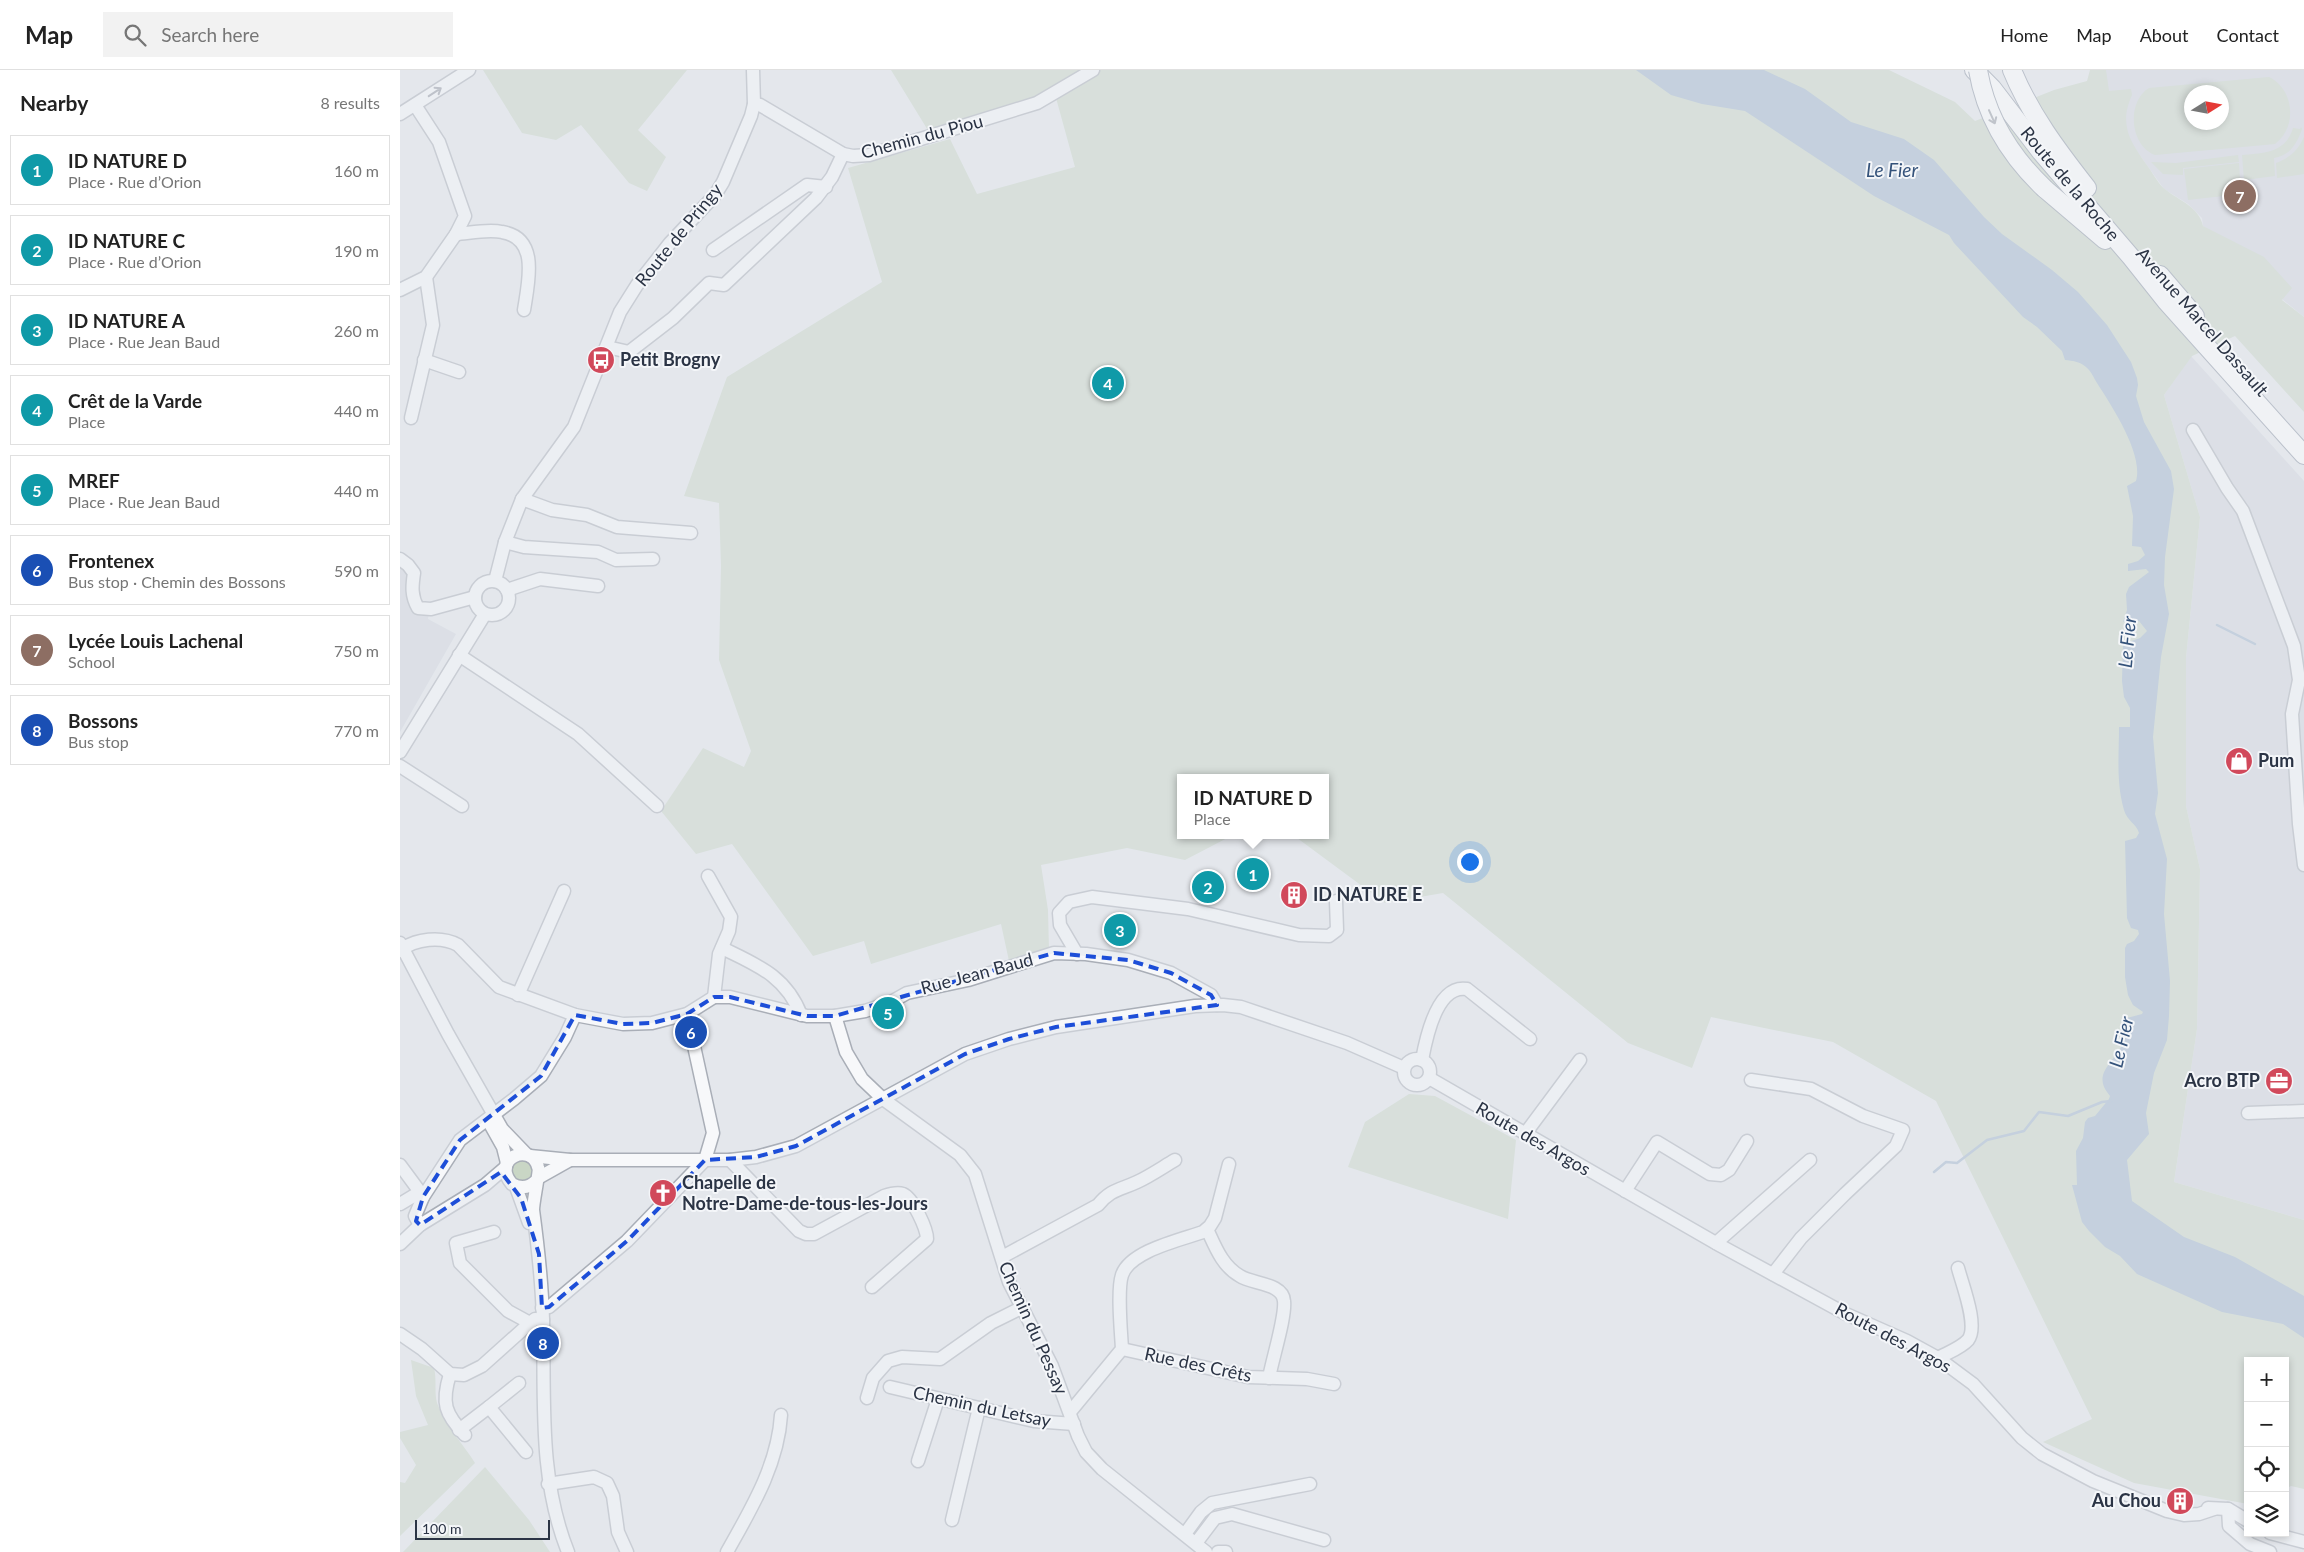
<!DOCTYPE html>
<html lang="en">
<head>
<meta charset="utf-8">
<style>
  :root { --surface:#fff; --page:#f2f2f2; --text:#222; --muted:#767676; --line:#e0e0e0; --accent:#d1495b }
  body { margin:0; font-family:Lato,sans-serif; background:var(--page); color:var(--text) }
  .controls { position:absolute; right:15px; bottom:15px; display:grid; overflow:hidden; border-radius:0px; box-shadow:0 2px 8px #0003 }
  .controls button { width:45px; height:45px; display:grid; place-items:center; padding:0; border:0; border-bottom:1px solid var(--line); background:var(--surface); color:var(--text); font:25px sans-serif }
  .compass { position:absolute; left:1784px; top:15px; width:45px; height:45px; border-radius:50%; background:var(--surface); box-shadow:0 2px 8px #0003; rotate:79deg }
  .scale { position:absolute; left:15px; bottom:12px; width:135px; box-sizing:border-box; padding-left:5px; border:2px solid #2b3445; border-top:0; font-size:14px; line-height:18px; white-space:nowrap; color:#2b3445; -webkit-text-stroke:4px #f4f6f9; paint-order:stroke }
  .you { position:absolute; left:1069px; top:791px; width:18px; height:18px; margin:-12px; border:4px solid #fff; border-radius:50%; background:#1a73e8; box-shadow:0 0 0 8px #1a73e833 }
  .badge { display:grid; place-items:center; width:32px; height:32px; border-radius:50%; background:var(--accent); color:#fff; font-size:16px; font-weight:700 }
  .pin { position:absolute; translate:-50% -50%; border:2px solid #fff; box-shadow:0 1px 5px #0006 }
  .popup { position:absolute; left:777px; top:704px; width:152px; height:65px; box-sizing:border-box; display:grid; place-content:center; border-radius:0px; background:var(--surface); filter:drop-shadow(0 1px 4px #0005); font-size:16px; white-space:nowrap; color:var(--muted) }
  .popup b { font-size:19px; color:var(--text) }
  .popup::after { content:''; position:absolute; left:50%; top:100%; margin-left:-10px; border:10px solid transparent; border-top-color:var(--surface) }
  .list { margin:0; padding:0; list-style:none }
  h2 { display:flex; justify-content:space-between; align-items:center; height:65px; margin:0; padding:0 20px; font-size:21px }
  h2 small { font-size:16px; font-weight:400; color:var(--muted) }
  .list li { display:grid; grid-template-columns:32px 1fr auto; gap:15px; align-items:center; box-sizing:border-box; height:70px; margin:0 10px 10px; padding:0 10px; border:1px solid var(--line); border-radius:0px }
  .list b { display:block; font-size:19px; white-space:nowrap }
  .list p { margin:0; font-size:16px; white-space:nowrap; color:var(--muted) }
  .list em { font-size:16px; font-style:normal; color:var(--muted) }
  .icon { flex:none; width:28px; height:28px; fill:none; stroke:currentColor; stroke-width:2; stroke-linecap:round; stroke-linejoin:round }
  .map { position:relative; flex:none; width:1904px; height:1482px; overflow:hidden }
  header { display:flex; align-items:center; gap:30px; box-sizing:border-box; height:70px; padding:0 25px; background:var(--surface); border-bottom:1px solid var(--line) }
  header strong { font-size:24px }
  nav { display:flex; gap:28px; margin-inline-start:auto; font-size:18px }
  .search { width:350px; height:45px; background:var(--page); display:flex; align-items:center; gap:12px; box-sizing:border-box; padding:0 18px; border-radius:0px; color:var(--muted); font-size:19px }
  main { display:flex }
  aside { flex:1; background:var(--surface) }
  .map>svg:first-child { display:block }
  .built { fill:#d2d6de; fill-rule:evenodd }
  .green { fill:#c9d6c5; fill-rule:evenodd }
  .water { fill:#9fb4cc }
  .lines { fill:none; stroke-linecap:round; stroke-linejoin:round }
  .stream { stroke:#9fb4cc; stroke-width:2.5 }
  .minor-casing { stroke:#a9aeb7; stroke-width:15 }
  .highway-casing { stroke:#8b94a3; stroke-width:20 }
  .minor { stroke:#f7f8fa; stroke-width:12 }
  .highway { stroke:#fff; stroke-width:18 }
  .highway-bridge-casing { stroke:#8b94a3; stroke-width:20; stroke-linecap:butt }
  .highway-bridge { stroke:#fff; stroke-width:18 }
  .oneway { stroke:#9196a0 }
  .oneway2 { stroke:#959aa2 }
  .marked { fill:none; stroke:#1d4ed8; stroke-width:4; stroke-dasharray:10 6; stroke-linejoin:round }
  .labels { text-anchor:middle; stroke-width:4; stroke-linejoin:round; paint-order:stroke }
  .street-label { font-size:18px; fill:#2b3445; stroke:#f4f6f9 }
  .poi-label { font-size:18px; font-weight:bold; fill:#2b3445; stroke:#f4f6f9; text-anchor:start }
  .water-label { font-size:19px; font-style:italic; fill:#34527a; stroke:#f4f6f9 }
</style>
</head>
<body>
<header>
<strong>Map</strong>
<div class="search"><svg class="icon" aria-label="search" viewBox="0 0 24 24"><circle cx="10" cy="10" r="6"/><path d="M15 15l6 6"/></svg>Search here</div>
<nav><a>Home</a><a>Map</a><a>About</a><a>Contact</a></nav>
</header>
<main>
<aside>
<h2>Nearby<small>8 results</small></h2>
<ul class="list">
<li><span class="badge" style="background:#0f9aa8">1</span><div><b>ID NATURE D</b><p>Place · Rue d’Orion</p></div><em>160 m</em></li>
<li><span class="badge" style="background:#0f9aa8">2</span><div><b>ID NATURE C</b><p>Place · Rue d’Orion</p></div><em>190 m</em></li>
<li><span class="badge" style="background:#0f9aa8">3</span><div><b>ID NATURE A</b><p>Place · Rue Jean Baud</p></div><em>260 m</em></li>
<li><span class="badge" style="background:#0f9aa8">4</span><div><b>Crêt de la Varde</b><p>Place</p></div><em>440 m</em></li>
<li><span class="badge" style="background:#0f9aa8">5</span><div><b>MREF</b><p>Place · Rue Jean Baud</p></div><em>440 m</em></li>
<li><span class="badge" style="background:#1a4fb4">6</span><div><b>Frontenex</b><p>Bus stop · Chemin des Bossons</p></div><em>590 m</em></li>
<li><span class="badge" style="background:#8d6e63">7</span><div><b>Lycée Louis Lachenal</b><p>School</p></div><em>750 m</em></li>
<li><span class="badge" style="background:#1a4fb4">8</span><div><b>Bossons</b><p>Bus stop</p></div><em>770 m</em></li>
</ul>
</aside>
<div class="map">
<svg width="1904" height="1482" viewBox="0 0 1904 1482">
  <rect width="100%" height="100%" fill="#e4e7ec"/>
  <g class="built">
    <path d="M1690,0H1904V247L1882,229L1816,165L1803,156L1802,148L1788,134L1764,119L1711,45ZM1792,22H1822V52H1792Z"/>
    <path d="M1791,286L1904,411V1150L1774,1112L1797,959L1800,799L1786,736V588L1800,447L1764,325Z"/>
    <path d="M0,495L9,504L8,517L29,543L28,549L56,564L0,662Z"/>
  </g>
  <g class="green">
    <path d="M83,0H287L238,60L266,87L247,121L229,113L181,55L156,70L122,63Z"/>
    <path d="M491,0H1489L1555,32L1575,51L1654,20L1687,11L1690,0H1706L1709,21L1731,19L1732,25C1718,56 1731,73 1749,98C1754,105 1759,115 1766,120C1780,131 1799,137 1803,156L1864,187L1892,218L1882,230L1904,247V342L1835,266L1792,286L1764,325L1800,447L1786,588V736L1800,799L1797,959L1774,1112L1904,1150V1419L1891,1416L1885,1419V1291H1848V1434L1734,1413L1643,1372L1692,1349L1536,1031L1433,972L1311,947L1292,998L1228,973L1043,823L985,833L893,765H926V708H780V765H833L785,790L727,778L641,795L648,840L649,880L609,891L601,854L471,894L464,871L413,886L332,774L296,784L261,741L303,678L344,697L351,681L319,590L321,496L319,433L284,426L327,307L482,212L448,98L550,69L577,124L675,97L656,28L529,62Z"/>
    <path d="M1869,7C1894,19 1898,57 1875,74L1755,85C1730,76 1726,32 1749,18ZM1792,22H1822V52H1792Z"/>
    <path d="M1901,57L1902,59C1897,73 1890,86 1874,88L1875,106L1844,110L1842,85C1863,83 1886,83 1893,58L1900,59Z"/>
    <path d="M1904,67V104L1877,108L1876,93C1890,88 1898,80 1904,67Z"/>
    <path d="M1838,85L1839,92L1783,98V105L1763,104L1751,92L1776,93Z"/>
    <path d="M1839,93L1841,124L1788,130L1784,99Z"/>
    <path d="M1009,1024L1035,1026L1116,1070L1108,1149L948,1097L965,1052Z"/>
    <path d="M122,1089L131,1093L134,1104L127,1112H117L110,1099L112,1094Z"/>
    <path d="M11,1290L34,1298C37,1309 34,1322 37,1333C45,1355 63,1374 75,1393L0,1466V1412L5,1413L16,1395L0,1368V1362L28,1355L16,1326Z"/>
    <path d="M85,1397L129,1450L150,1482H3Z"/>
  </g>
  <path class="water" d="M1236,0H1364L1405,19L1451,52L1504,69L1534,90L1584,147L1602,164L1652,200L1678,222L1707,255L1731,292L1737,308L1738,315L1736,326L1744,352L1771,401L1774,419L1765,487L1764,515L1769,544L1761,587L1753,667L1758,723L1755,744L1767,789L1764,844L1770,911L1769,946L1767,970L1754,1003L1746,1043L1749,1064L1727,1090L1732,1131L1784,1167L1835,1187L1904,1226V1268L1883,1254L1822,1242L1737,1204L1720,1186L1705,1177L1689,1161L1682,1152L1672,1115H1677L1676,1081L1683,1068L1685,1052L1688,1048L1695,1046L1709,1029L1710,1026C1691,1004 1713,994 1722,975C1726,966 1723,956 1727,948L1742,944L1743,942L1733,935L1728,925L1725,907V878L1727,874L1734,871L1739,864L1738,860L1731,858L1727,848L1725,771L1736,768L1739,763C1736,753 1727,751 1724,740C1716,712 1719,686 1719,657H1730V638L1724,627L1722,611L1723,574L1740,568L1747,561L1739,551L1728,550L1723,552L1727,540L1726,524L1729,517L1749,502L1746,499L1728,501V494L1738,491L1745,485L1741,477L1732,476L1733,446L1727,416L1736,411C1744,384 1711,335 1697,313C1693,307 1692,302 1686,297C1679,291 1673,291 1665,290L1662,281L1637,257L1623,247L1554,173L1549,165L1474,126L1345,41L1302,34L1271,25Z"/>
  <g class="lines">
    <g class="stream">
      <path d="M1817,555L1855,574"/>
      <path d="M1534,1102L1546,1092L1557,1093L1587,1070L1624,1061L1639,1042L1668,1046L1702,1032L1711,1031"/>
    </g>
    <g class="minor-casing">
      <g id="minor">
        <path d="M354,34L360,35L443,84L453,86L469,85L637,33L693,0"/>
        <path d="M0,44L69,0"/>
        <path d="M56,164C70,163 88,159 102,162C140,168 128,213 124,240"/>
        <path d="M313,180L407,115L426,117"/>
        <path d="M0,220L26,207L56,164L65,146L39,72L15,35"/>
        <path d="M207,277L229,282L273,248L309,213L324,215L416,128L432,107L443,84"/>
        <path d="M24,290L59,302"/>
        <path d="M11,348L33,255L26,207"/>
        <path d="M1793,360L1827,418L1843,441L1894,576L1899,610L1892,644L1899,754L1904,795"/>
        <path d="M122,429L152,440L187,445L217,457L291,463"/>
        <path d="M105,472L124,477L198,482L216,490L253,489"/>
        <path d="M0,489L8,495L14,503C12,516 11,526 18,538L31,539L75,527"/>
        <path d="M95,511L105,472L122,429L174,357L220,242L237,215L270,173L315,125L323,112L351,46L354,34L353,0"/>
        <circle cx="92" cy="528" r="17"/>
        <path d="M107,520L140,509L198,516"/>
        <path d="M59,585L178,664L257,736"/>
        <path d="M0,682L85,544"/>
        <path d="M0,696L62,736"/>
        <path d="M308,806L331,847L329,861L319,884L314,927"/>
        <path d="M0,873L48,964L102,1059L126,1084"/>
        <path d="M322,878C357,895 386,906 401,945"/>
        <path d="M0,881C15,868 42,866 58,875L99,917L175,945L223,954L252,953L287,944L314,927H330L407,946H435L465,941L491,932L507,923L568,910L654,883L686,884L728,890L771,903L811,925L817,935"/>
        <path d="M677,884L660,855L659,843L669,832L692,827L788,839L899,865L929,866L937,860L936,831"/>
        <path d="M118,925L164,821"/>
        <path d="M435,946L446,982L462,1009L483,1029L560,1085L575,1104L609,1212L652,1296L678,1366L686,1382L702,1399L806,1482"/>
        <circle cx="1017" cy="1002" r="13"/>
        <path d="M1022,990C1026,968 1037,914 1067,919L1130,969"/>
        <path d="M1029,1008L1321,1176L1446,1244L1507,1271L1538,1288L1573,1314L1622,1368L1642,1384L1693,1411L1767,1441L1784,1445L1799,1444L1814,1439"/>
        <path d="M1351,1010L1411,1019L1463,1046L1503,1060L1496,1076L1445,1124L1401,1168L1373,1204"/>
        <path d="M1848,1043L1904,1041"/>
        <path d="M89,1052L103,1077L107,1093"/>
        <path d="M1125,1064L1180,990"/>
        <path d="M130,1086L170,1090H330L356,1087L396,1076L565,984L609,969L656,957L795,936L823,935L841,937L947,973L1004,998"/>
        <path d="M330,1090L399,1161L406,1164H414L484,1126C490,1124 497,1122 503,1124C513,1128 527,1159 527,1169L472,1217"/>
        <path d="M0,1095L20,1122"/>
        <path d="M138,1108L170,1090"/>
        <path d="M136,1111C129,1118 121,1119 112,1114C90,1089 131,1071 138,1097C140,1101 133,1131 133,1140C138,1177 142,1213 143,1250C145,1329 138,1407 168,1482"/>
        <path d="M116,1117L129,1153"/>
        <path d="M1225,1121L1257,1072L1310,1104L1321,1105L1329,1100L1347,1071"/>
        <path d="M0,1134L20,1122L23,1127"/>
        <path d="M20,1155L15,1146L23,1127L60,1070L114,1029L141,1006L165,967L175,945"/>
        <path d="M807,1159C815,1176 822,1196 840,1206C852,1214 883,1213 884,1231C886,1247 872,1290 869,1308"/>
        <path d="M94,1162L56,1173L60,1193L108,1241L130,1253"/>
        <path d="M1316,1173L1410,1090"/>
        <path d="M0,1174L20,1155L85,1115L106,1097"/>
        <path d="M602,1187L698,1135C711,1119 720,1120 737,1112C750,1106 763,1097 775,1090"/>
        <path d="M142,1238L149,1237L227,1171L305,1090L313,1063L287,944"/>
        <path d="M0,1264L22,1279L50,1304L64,1305L82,1296L130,1253L135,1249L143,1250"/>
        <path d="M722,1279L848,1307L907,1309L934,1314"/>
        <path d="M1538,1288C1547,1283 1561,1278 1568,1270C1579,1256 1562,1214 1558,1198"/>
        <path d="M50,1304C41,1333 45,1344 65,1365"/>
        <path d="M119,1313L89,1337L126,1382"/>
        <path d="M490,1317L634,1351L674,1354"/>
        <path d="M467,1328L473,1308L488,1291L502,1287L540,1289L591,1253L621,1238"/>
        <path d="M670,1342L722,1279C721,1261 717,1220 722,1205C730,1181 780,1170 803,1162L810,1156L815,1148L829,1094"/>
        <path d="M59,1360L89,1337"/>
        <path d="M518,1391L538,1329"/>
        <path d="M148,1414L194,1407L207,1413L213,1426L218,1462L227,1482"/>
        <path d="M1808,1438L1828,1439L1848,1451"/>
        <path d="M1828,1439L1829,1456L1850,1474L1870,1482"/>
        <path d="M552,1450L579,1338"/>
        <path d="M1870,1463L1904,1472"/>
        <path d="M785,1464L801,1442L812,1433L910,1414"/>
        <path d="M796,1473L815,1448L832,1444L924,1470"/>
        <path d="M327,1482C351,1439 378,1395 381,1345"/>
        <path d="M818,1482H826"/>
      </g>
    </g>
    <g class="highway-casing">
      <g id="highway">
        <path d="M1574,0L1592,18L1641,82L1731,187L1766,231L1904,385"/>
        <path d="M1612,0C1630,44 1658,81 1687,118"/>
        <path d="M1645,119L1705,170"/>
        <path d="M1760,205L1795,246"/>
      </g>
    </g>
    <use href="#minor" class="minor"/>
    <use href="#highway" class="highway"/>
    <g class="highway-bridge-casing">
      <path id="highway-bridge" d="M1578,0C1586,47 1610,86 1645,119"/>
    </g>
    <use href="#highway-bridge" class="highway-bridge"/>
  </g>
  <defs><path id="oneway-shaft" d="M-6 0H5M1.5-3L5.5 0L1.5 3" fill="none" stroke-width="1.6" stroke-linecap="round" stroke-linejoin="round" transform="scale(1.25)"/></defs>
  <use class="oneway" href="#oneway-shaft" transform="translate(35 22) rotate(-33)"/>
  <use class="oneway2" href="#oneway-shaft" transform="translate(1592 47) rotate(66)"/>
  <path d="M0 0H1904V1482H0ZM654,883L728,890L771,903L811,925L817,935L656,957L609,969L565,984L396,1076L356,1087L305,1090L227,1171L149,1237L142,1238L139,1184L121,1128L101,1102L20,1155L16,1151L23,1127L60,1070L141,1006L175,945L223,954L252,953L287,944L314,927H330L407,946H435Z" fill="#e4e7ec" fill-opacity=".55" fill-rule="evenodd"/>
  <path class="marked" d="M654,883L728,890L771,903L811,925L817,935L656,957L609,969L565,984L396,1076L356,1087L305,1090L227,1171L149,1237L142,1238L139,1184L121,1128L101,1102L20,1155L16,1151L23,1127L60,1070L141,1006L175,945L223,954L252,953L287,944L314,927H330L407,946H435Z"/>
  <defs>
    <g id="bus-disc" transform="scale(1.4375)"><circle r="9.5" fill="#d1495b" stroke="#f4f6f9"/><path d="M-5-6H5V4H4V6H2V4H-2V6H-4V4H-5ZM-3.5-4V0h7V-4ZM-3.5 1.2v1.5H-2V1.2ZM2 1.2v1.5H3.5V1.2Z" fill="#fff"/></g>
    <g id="shop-disc" transform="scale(1.4375)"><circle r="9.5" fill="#d1495b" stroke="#f4f6f9"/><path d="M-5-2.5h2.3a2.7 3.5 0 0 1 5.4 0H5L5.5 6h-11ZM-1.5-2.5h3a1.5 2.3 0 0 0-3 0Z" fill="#fff"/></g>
    <g id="building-disc" transform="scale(1.4375)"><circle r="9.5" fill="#d1495b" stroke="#f4f6f9"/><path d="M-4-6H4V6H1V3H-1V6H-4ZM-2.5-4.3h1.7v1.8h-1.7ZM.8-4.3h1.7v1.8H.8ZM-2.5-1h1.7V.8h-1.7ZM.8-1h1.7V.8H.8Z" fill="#fff"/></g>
    <g id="office-disc" transform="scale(1.4375)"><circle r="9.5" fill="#d1495b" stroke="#f4f6f9"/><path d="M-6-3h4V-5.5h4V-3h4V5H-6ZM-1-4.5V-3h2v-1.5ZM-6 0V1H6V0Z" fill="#fff"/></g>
    <g id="church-disc" transform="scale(1.4375)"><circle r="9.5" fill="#d1495b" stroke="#f4f6f9"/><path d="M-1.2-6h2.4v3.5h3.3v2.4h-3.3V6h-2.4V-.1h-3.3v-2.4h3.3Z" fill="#fff"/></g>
  </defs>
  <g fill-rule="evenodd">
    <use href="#bus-disc" x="201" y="290"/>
    <use href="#shop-disc" x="1839" y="691"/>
    <use href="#building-disc" x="894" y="825"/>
    <use href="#office-disc" x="1879" y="1011"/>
    <use href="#church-disc" x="263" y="1123"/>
    <use href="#building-disc" x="1780" y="1431"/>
  </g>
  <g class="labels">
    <g class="street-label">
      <text transform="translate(522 67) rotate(-15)" y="6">Chemin du Piou</text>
      <text transform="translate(1670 114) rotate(50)" y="6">Route de la Roche</text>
      <text transform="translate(279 165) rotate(-51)" y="6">Route de Pringy</text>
      <text transform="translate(1802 252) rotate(49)" y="6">Avenue Marcel Dassault</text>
      <text transform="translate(577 904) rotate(-15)" y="6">Rue Jean Baud</text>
      <text transform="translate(1133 1069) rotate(30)" y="6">Route des Argos</text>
      <text transform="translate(633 1258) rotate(66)" y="6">Chemin du Pessay</text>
      <text transform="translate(1493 1268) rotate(28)" y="6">Route des Argos</text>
      <text transform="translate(798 1295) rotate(12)" y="6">Rue des Crêts</text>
      <text transform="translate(582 1337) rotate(12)" y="6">Chemin du Letsay</text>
    </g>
    <g class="poi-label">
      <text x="220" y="296">Petit Brogny</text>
      <text x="1858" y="697">Pum</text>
      <text x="913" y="831">ID NATURE E</text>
      <text x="1860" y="1017" text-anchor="end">Acro BTP</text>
      <text x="282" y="1119">Chapelle de<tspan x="282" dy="21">Notre-Dame-de-tous-les-Jours</tspan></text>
      <text x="1761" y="1437" text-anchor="end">Au Chou</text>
    </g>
    <g class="water-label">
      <text x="1492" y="107">Le Fier</text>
      <text transform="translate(1727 572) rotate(-85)" y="7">Le Fier</text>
      <text transform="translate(1721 972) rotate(-77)" y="7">Le Fier</text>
    </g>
  </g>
</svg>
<div class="controls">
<button>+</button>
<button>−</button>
<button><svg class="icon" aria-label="locate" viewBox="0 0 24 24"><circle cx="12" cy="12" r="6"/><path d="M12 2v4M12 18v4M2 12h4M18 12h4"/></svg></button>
<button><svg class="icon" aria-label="layers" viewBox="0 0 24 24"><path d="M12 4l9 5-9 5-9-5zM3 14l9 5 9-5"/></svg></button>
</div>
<svg class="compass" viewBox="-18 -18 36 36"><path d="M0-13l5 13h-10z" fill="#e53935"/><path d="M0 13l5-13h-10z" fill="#767676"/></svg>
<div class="scale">100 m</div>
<div class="you"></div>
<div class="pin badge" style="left:853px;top:804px;background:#0f9aa8">1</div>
<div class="popup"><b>ID NATURE D</b>Place</div>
<div class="pin badge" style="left:808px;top:817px;background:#0f9aa8">2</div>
<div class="pin badge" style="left:720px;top:860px;background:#0f9aa8">3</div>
<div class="pin badge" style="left:708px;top:313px;background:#0f9aa8">4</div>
<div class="pin badge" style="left:488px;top:943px;background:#0f9aa8">5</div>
<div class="pin badge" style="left:291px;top:962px;background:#1a4fb4">6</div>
<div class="pin badge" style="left:1840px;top:126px;background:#8d6e63">7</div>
<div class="pin badge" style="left:143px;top:1273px;background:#1a4fb4">8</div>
</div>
</main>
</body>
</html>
